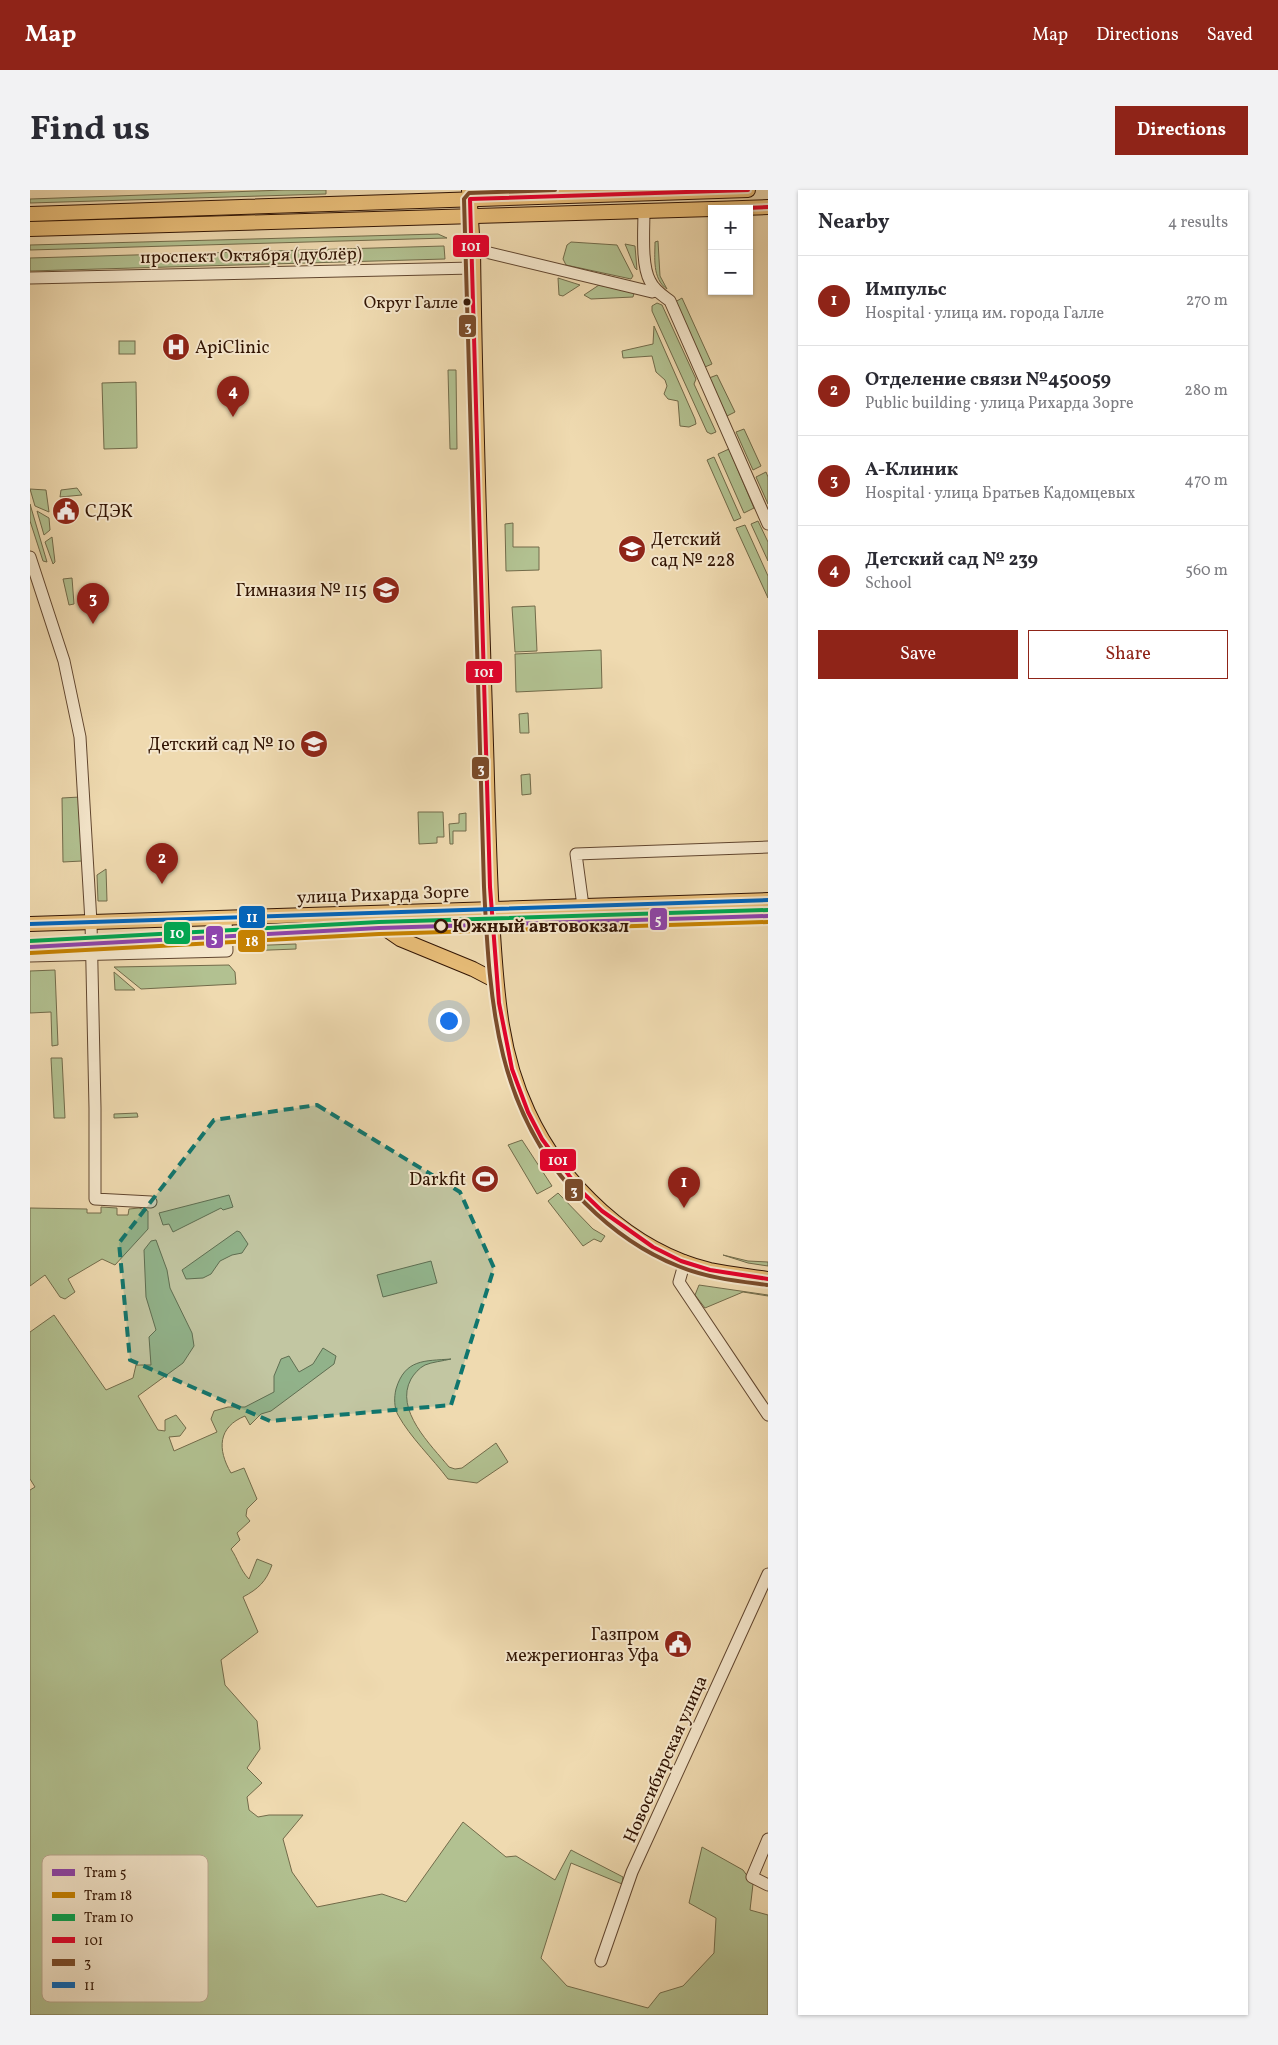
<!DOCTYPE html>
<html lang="en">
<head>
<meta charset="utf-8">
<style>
  :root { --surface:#fff; --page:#f2f2f3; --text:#2b2b33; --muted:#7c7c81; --line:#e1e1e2; --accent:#8f2418 }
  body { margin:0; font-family:Vollkorn,serif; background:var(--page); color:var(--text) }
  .controls { position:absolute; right:15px; top:15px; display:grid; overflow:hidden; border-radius:0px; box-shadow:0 1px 4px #0004 }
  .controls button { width:45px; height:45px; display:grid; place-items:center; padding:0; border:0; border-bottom:1px solid var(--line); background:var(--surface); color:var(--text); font:25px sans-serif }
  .you { position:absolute; left:418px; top:830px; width:18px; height:18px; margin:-12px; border:4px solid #fff; border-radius:50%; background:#1a73e8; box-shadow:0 0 0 8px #1a73e833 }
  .badge { display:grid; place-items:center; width:32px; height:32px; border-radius:50%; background:var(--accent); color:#fff; font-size:16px; font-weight:700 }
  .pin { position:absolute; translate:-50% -41px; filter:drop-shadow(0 1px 2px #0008) }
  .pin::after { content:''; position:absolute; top:26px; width:18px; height:15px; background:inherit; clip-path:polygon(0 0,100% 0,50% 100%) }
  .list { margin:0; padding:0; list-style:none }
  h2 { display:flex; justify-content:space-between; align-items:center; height:65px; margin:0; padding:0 20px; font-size:21px }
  h2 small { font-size:16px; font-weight:400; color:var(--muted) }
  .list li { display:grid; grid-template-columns:32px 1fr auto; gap:15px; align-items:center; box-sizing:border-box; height:90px; padding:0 20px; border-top:1px solid var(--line) }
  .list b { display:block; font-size:19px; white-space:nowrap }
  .list p { margin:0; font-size:16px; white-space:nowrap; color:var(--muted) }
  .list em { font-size:16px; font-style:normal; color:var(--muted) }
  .actions { display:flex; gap:10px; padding:15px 20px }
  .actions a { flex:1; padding:11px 0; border:1px solid var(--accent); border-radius:0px; text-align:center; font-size:18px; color:var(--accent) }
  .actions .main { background:var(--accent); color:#fff }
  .map { position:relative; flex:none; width:738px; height:1825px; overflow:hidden; border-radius:0px }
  header { display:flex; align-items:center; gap:30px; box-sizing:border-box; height:70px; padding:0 25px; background:var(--accent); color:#fff }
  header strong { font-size:24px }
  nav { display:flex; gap:28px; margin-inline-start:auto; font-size:18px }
  .intro { display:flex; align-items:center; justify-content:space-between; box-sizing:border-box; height:120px; padding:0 30px }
  h1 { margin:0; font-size:35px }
  .button { padding:12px 22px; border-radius:0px; background:var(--accent); color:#fff; font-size:18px; font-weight:700 }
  main { display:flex; gap:30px; padding:0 30px }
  aside { flex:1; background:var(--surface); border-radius:0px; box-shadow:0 1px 4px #0004 }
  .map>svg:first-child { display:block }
  .green { fill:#b2c191; stroke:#726b4a }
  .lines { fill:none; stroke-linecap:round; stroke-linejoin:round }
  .minor-casing { stroke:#61462f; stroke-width:13 }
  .major-casing { stroke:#321504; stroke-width:16 }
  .minor { stroke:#f5e7cc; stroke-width:11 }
  .major { stroke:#e8bd78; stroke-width:14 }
  .bus-1-casing { stroke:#f5e7cc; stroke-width:8 }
  .bus-2-casing { stroke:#f5e7cc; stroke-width:8 }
  .bus-3-casing { stroke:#f5e7cc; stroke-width:8 }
  .bus-1 { stroke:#e4002b; stroke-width:4 }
  .bus-2 { stroke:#7a4b2a; stroke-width:4 }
  .bus-3 { stroke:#0065bd; stroke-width:4 }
  .tram-1-casing { stroke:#f5e7cc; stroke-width:8 }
  .tram-2-casing { stroke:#f5e7cc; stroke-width:8 }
  .tram-3-casing { stroke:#f5e7cc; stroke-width:8 }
  .tram-1 { stroke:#8e44ad; stroke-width:4 }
  .tram-2 { stroke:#c68201; stroke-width:4 }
  .tram-3 { stroke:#00a651; stroke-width:4 }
  .marked { fill:#0f766e; fill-opacity:0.2; stroke:#0f766e; stroke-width:4; stroke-dasharray:10 6; stroke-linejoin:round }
  .bus-dot { fill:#321504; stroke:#f5e7cc; stroke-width:2 }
  .stop-dot { fill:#f5e7cc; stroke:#321504; stroke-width:2.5 }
  .labels { text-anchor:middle; stroke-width:4; stroke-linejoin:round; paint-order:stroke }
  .bus-label { font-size:17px; fill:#321504; stroke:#f5e7cc; text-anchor:end }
  .street-label { font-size:18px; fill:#321504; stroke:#f5e7cc }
  .poi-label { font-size:18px; fill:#321504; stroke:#f5e7cc; text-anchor:end }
  .stop-label { font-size:18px; font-weight:bold; fill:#321504; stroke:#f5e7cc; text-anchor:start }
  .key { fill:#f5e7cc; stroke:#baa890; stroke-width:1 }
  .key-label { font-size:14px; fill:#321504 }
  .line-badge { stroke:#f5e7cc; stroke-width:2 }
  .badge-label { font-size:14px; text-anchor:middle; font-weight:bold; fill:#fff }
</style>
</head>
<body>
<header>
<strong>Map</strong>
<nav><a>Map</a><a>Directions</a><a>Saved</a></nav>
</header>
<div class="intro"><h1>Find us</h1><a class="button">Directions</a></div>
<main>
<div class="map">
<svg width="738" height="1825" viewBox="0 0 738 1825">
  <rect width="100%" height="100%" fill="#efdab0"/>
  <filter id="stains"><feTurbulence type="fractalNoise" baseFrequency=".004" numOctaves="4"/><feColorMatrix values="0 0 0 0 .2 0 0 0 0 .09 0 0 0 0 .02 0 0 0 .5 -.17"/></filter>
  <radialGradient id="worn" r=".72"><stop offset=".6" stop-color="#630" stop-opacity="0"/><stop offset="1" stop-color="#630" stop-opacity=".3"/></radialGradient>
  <g class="green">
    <path d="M255,0H296V4L0,13V9Z"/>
    <path d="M408,44L417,48L0,60V55Z"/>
    <path d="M628,51L630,86L637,99C622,89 625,67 625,52Z"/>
    <path d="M541,52L587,55L603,86L601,89L536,75L533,69L537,55Z"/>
    <path d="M595,54L605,56L607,80L605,78Z"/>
    <path d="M414,56L415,69L0,81V68Z"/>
    <path d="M528,88L550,95L533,106L529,105Z"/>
    <path d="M569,95L604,103L603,107L561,109L554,105Z"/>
    <path d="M652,108L682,174L675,177L645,112Z"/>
    <path d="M627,113L632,115L666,189L664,194L686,242L681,244L677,242L622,121V116Z"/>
    <path d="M624,136L665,229L666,234L659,237L650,236L648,211L638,209L634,204L637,196L635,190L626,182L622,166L593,168L592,161L623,154Z"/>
    <rect x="89" y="151" width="16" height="13"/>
    <path d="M418,180H426L427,259H420Z"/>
    <path d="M687,185L705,222L697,226L679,188Z"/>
    <path d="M106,192L107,258L74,259L72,193Z"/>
    <path d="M714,239L731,276L723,280L706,242Z"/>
    <path d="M699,259L724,318L714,323L688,264Z"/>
    <path d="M684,267L711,328L704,331L677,270Z"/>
    <path d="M736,282L738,287V314L726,287Z"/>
    <path d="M47,298L52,305L30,307L31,300Z"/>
    <path d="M0,299L16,300L19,322L5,316Z"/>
    <path d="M0,314L17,372L13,371L0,331Z"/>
    <path d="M7,321L19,328L20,340L14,345Z"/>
    <path d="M728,331L738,352V371L721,334Z"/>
    <path d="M483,333V357H509V380L476,381L475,334Z"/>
    <path d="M715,335L738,386V408L706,338Z"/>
    <path d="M22,347L25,372L23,374L15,352Z"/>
    <path d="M42,388L44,414L39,415L33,389Z"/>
    <path d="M505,416L507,461L485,462L482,417Z"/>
    <path d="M571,460L572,498L486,502L485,464Z"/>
    <path d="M498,523L499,543H490L489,524Z"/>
    <path d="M500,584L501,604L492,605L491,585Z"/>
    <path d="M50,607L52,671L33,672L32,608Z"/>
    <path d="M388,622H413L414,647H407V653L389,654Z"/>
    <path d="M436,623V641H423V654H420L419,634L429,633V624Z"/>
    <path d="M76,679L77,711H68L67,685Z"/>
    <path d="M266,754V759L215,761V756Z"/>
    <path d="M199,775L205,782L206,794L111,799L84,777Z"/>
    <path d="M25,780L28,855L22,856L21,822L0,823V781Z"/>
    <path d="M84,782L105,800H85Z"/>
    <path d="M21,868H32L35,928H24Z"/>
    <path d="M107,923L108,927L84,928V924Z"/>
    <path d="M492,950L522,996L507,1004L478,955Z"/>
    <path d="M528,1003L563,1039L575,1046L571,1052L564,1049L553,1056L518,1011Z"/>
    <path d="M199,1005L203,1017L193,1020L191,1018L143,1042L139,1034L133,1035L129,1023Z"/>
    <path d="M71,1017L87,1018V1025H98L99,1019L109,1018L118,1021V1039L85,1075L72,1069L38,1089L45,1102L35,1109L30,1107L15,1085L0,1096V1018L57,1019V1023H71Z"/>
    <path d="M207,1041L210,1042L218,1054L212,1063L202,1065L190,1071L181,1084L173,1088L156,1089L152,1080Z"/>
    <path d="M126,1050L137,1080L140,1098L162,1143L164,1156L153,1173L108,1206L128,1240L135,1241V1230L146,1225L156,1238L150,1246L139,1247L144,1261L187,1242L181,1229L184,1221L198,1217H215L244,1202V1186L251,1169L259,1166L269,1182L283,1174L293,1158L306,1166L304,1174L241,1221L231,1224L220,1235L215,1226C188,1237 187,1259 201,1283L214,1278L227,1309L217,1319L216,1326L220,1331L207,1343L210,1350L201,1359C208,1369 210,1380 219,1389L227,1369L242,1375C236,1392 228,1399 213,1407L228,1442L191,1470L195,1495L227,1531L230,1559L217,1578L232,1593L217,1607L219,1620L228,1627L239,1625H273L253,1649L262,1682L287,1717L352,1704L376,1712L433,1632L476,1667L486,1666L525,1690L541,1660L593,1687L592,1694L541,1673L511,1768L537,1796L618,1818L630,1803L653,1796L684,1763L686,1728L659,1713L672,1657L713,1680L723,1694L720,1720L738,1725V1825H0V1300L5,1297L0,1289V1142L24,1125L76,1200L103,1188L106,1175H121L119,1147L126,1140L116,1107L114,1060L121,1051Z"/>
    <path d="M693,1065L718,1071L738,1072V1076L718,1073Z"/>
    <path d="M401,1071L407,1093L353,1107L347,1085Z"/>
    <path d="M669,1095L738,1105V1106L713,1102L675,1118L665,1105Z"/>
    <path d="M421,1169C413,1171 402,1172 395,1175C389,1178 384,1184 381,1189C364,1220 401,1255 419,1277L425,1279L432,1278L466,1253L478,1272L447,1293L418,1289C403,1269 380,1247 368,1225C364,1218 364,1207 366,1199C375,1169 394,1171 421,1169Z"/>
  </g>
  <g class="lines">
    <g class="minor-casing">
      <g id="minor">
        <path d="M614,21C614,39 611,75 620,91C624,100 632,105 640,111L738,334"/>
        <path d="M443,59L622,102L626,101"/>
        <path d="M0,88L443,78"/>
        <path d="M0,367L34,471L50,547L61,732L65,918V1009L121,1012"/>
        <path d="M553,716L546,664L738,657"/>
        <path d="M0,766L197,761L196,728"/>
        <path d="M655,1071L649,1092L738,1225"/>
        <path d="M738,1649L722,1687L738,1695"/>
        <path d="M571,1771L602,1682L738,1384"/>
      </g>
    </g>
    <g class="major-casing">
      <g id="major">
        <path d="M439,0L443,59C445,225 451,390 456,555C458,618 459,681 463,744C467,806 471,865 498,922C531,994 601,1061 680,1080C699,1084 719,1086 738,1089"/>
        <path d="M684,19L738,17"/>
        <path d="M0,24L718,0"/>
        <path d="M0,39L682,19"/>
        <path d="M324,725L354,738L370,749L443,779L466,791"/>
        <path d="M0,734L738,710"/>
      </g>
    </g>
    <use href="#minor" class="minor"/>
    <use href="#major" class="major"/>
    <g class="bus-1-casing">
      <g id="bus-1">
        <path d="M718,0L440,9L460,697L469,813L482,879L498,922L512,949L549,999L572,1021L623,1057L651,1071L680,1080L738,1089"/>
        <path d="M695,19L738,17"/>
      </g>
    </g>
    <g class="bus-2-casing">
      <path id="bus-2" d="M525,0L439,3L434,9L454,697C460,815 466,925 555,1013C582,1040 613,1062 648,1076C677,1088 707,1091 737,1095"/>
    </g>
    <g class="bus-3-casing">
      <path id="bus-3" d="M0,734L738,710"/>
    </g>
    <use href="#bus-1" class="bus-1"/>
    <use href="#bus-2" class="bus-2"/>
    <use href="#bus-3" class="bus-3"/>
    <g class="tram-1-casing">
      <path id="tram-1" d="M0,757L349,738L738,726"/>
    </g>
    <g class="tram-2-casing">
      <path id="tram-2" d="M0,763L349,744L738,732"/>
    </g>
    <g class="tram-3-casing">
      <path id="tram-3" d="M0,751L349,732L738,720"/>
    </g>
    <use href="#tram-1" class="tram-1"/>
    <use href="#tram-2" class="tram-2"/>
    <use href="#tram-3" class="tram-3"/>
  </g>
  <path class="marked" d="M287,915L430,1002L464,1078L421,1215L240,1231L100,1170L89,1053L184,930Z"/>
  <defs>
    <g id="hospital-disc" transform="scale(1.4375)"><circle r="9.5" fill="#8f2418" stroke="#f5e7cc"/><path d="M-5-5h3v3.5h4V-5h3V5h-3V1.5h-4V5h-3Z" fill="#fff"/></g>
    <g id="civic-disc" transform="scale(1.4375)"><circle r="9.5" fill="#8f2418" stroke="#f5e7cc"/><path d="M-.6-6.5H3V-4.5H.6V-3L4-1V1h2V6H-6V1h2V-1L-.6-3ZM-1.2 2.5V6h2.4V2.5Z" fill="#fff"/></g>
    <g id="school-disc" transform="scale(1.4375)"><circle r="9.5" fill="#8f2418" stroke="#f5e7cc"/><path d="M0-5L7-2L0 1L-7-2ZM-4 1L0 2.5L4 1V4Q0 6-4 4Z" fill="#fff"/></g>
    <g id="stadium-disc" transform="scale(1.4375)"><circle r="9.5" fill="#8f2418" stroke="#f5e7cc"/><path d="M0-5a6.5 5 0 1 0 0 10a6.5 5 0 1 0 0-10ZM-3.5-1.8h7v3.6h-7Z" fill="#fff"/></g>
  </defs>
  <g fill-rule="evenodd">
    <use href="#hospital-disc" x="146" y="157"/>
    <use href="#civic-disc" x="36" y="321"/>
    <use href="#school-disc" x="602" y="359"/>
    <use href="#school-disc" x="356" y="400"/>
    <use href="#school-disc" x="284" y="554"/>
    <use href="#stadium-disc" x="455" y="989"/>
    <use href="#civic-disc" x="648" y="1454"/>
  </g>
  <circle class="bus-dot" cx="437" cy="112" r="4.5"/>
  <circle class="stop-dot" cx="411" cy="736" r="6"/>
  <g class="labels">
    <g class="bus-label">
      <text x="428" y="118">Округ Галле</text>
    </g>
    <g class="street-label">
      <text transform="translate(221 65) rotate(-1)" y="6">проспект Октября (дублёр)</text>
      <text transform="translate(353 704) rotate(-2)" y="6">улица Рихарда Зорге</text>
      <text transform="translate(635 1569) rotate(-66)" y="6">Новосибирская улица</text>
    </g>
    <g class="poi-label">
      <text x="165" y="163" text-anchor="start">ApiClinic</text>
      <text x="55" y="327" text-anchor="start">СДЭК</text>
      <text x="621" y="355" text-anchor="start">Детский<tspan x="621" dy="21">сад № 228</tspan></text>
      <text x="337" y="406">Гимназия № 115</text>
      <text x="265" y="560">Детский сад № 10</text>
      <text x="436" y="995">Darkfit</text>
      <text x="629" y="1450">Газпром<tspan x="629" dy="21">межрегионгаз Уфа</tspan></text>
    </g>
    <g class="stop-label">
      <text x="422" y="742">Южный автовокзал</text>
    </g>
  </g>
  <rect x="12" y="1665" width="166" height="147" rx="8" class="key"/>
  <rect x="22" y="1679" width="23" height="7" fill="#8e44ad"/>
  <rect x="22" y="1702" width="23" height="6" fill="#c68201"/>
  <rect x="22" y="1724" width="23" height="7" fill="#00a651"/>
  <rect x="22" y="1747" width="23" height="6" fill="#e4002b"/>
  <rect x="22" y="1769" width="23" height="7" fill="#7a4b2a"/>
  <rect x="22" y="1792" width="23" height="6" fill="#0065bd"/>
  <g class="key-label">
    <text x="54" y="1687">Tram 5</text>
    <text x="54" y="1710">Tram 18</text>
    <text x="54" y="1732">Tram 10</text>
    <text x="54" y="1755">101</text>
    <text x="54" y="1777">3</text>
    <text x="54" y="1800">11</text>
  </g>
  <g class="line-badge">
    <rect x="422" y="44" width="38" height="24" rx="5" fill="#e4002b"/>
    <rect x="428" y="124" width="19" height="24" rx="5" fill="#7a4b2a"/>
    <rect x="435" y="470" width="38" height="24" rx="5" fill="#e4002b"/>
    <rect x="441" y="566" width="19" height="24" rx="5" fill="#7a4b2a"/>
    <rect x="208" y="715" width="28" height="24" rx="5" fill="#0065bd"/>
    <rect x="619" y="717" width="19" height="24" rx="5" fill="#8e44ad"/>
    <rect x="133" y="731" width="28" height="24" rx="5" fill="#00a651"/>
    <rect x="175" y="735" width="19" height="24" rx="5" fill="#8e44ad"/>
    <rect x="207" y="739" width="29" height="24" rx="5" fill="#c68201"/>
    <rect x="509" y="958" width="38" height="24" rx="5" fill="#e4002b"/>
    <rect x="534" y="988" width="20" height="24" rx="5" fill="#7a4b2a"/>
  </g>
  <g class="badge-label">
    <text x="441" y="61">101</text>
    <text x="438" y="141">3</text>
    <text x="454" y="487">101</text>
    <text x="451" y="583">3</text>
    <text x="222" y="732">11</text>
    <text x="628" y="734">5</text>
    <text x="147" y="748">10</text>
    <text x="184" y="752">5</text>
    <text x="222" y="756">18</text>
    <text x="528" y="975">101</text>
    <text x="544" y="1005">3</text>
  </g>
  <rect width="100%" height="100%" filter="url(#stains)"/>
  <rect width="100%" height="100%" fill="url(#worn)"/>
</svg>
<div class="controls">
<button>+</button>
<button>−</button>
</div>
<div class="you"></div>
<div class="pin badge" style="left:654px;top:1018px">1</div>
<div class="pin badge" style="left:132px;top:694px">2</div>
<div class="pin badge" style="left:63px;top:434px">3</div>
<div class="pin badge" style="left:203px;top:227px">4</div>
</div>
<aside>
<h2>Nearby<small>4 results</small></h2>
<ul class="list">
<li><span class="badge">1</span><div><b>Импульс</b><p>Hospital · улица им. города Галле</p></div><em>270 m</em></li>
<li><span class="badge">2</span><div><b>Отделение связи №450059</b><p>Public building · улица Рихарда Зорге</p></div><em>280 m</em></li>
<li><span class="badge">3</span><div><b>А-Клиник</b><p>Hospital · улица Братьев Кадомцевых</p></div><em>470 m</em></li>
<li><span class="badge">4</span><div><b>Детский сад № 239</b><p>School</p></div><em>560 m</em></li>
</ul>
<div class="actions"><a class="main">Save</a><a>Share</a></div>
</aside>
</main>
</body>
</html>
